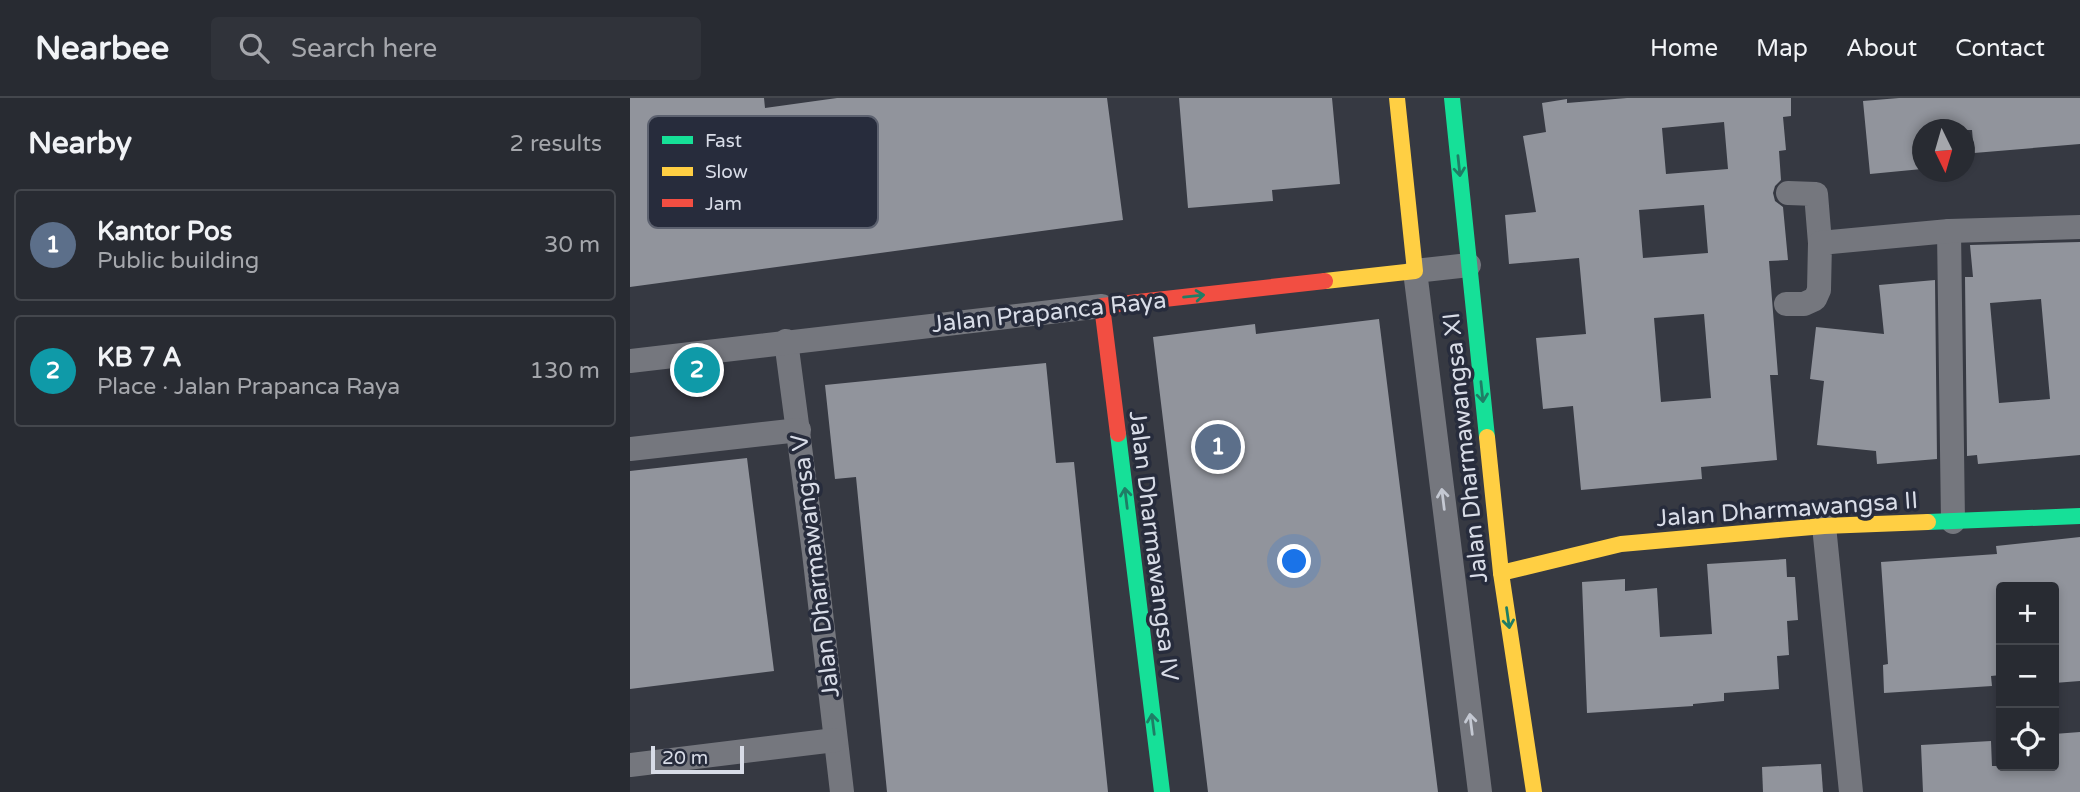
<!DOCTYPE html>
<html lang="en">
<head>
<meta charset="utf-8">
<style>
  :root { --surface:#282b32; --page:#30333a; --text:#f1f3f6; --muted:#a5a7ac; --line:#44474d; --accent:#ea580c }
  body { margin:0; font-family:"Varela Round",sans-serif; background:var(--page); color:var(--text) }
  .controls { position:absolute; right:21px; bottom:21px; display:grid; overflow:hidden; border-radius:7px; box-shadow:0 4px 10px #0003 }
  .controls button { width:63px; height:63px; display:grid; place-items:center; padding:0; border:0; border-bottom:2px solid var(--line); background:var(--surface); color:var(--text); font:35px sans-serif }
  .compass { position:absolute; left:1282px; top:21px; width:63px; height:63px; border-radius:50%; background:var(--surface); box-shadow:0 4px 10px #0003; rotate:175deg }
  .scale { position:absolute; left:21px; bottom:18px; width:93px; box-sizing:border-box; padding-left:7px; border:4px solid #d8dce7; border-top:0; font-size:19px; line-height:24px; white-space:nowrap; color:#d8dce7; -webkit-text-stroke:5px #272c3c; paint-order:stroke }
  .you { position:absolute; left:665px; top:464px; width:24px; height:24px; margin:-18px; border:5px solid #fff; border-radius:50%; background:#1a73e8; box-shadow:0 0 0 10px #1a73e833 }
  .badge { display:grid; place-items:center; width:46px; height:46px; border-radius:50%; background:var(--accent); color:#fff; font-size:23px; font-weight:700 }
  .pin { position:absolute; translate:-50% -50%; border:4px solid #fff; box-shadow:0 2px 7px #0006 }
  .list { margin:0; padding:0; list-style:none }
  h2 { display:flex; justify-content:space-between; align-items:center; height:91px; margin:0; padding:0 28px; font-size:30px }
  h2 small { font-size:23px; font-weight:400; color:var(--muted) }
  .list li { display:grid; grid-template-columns:46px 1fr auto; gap:21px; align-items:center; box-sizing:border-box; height:112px; margin:0 14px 14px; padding:0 14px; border:2px solid var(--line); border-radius:7px }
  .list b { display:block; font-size:26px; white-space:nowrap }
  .list p { margin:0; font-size:23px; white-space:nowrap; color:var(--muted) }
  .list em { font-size:23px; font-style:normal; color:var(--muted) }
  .icon { flex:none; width:38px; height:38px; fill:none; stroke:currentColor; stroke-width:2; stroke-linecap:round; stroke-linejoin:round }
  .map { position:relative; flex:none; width:1450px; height:694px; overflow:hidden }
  header { display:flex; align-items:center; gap:42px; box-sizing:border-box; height:98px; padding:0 35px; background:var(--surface); border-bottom:2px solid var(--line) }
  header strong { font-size:33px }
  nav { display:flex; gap:38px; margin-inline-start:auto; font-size:24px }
  .search { width:490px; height:63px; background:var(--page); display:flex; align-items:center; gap:18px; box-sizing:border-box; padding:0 24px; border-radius:7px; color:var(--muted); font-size:26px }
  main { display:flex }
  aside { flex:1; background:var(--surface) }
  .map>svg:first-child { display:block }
  .building { fill:#91949c; fill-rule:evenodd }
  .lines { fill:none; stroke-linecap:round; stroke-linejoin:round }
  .street { stroke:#75777e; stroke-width:24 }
  .fast { stroke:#16e098; stroke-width:16 }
  .slow { stroke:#ffcf43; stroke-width:16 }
  .jam { stroke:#f24e42; stroke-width:16 }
  .oneway { stroke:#1f7d65 }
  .oneway2 { stroke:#c4c8d2 }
  .labels { text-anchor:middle; stroke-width:7; stroke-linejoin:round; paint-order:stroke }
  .street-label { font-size:24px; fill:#d8dce7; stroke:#272c3c }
  .key { fill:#272c3c; stroke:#5c616f; stroke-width:2 }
  .key-label { font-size:19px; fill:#d8dce7 }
</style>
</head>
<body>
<header>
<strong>Nearbee</strong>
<div class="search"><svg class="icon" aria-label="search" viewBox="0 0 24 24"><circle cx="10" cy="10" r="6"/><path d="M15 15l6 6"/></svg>Search here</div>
<nav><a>Home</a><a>Map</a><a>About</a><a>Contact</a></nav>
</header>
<main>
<aside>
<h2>Nearby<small>2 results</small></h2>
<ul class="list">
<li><span class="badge" style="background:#5c6f8a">1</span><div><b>Kantor Pos</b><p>Public building</p></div><em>30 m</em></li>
<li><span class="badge" style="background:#0f9aa8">2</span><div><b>KB 7 A</b><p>Place · Jalan Prapanca Raya</p></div><em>130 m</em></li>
</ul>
</aside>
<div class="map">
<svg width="1450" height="694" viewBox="0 0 1450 694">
  <rect width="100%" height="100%" fill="#363942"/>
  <g class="building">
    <path d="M0,0H134L135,10L207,0H477L493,122L0,189Z"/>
    <path d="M549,0H702L710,86L642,92L643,103L558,110Z"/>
    <path d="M997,0H1161V18L1153,19L1156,52L1149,53L1151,82L1145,88L1143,95L1145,103L1153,109L1158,162L1139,163L1148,277H1140L1147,362L1071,369L1072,381L951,392L943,308L913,311L906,240L956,236L949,160L879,166L875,117L906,114L893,38L916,34L912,5L937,1V5ZM1094,24L1098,71L1036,76L1032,30ZM1074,107L1078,155L1013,160L1009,112ZM1074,216L1081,300L1031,304L1024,220Z"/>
    <path d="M1269,0H1450V46L1344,55L1342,32H1292V71L1240,76L1233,3Z"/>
    <path d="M1450,144V357L1348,366L1347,357L1337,358L1335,179H1343L1340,147ZM1411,201L1420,301L1369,305L1360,205Z"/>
    <path d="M1305,182L1307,361L1247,366L1246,353L1187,347L1194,283L1180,281L1186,229L1254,236L1249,187Z"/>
    <path d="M749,221L808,694H578L523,239L625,226L626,236Z"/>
    <path d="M416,265L426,365L444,364L478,694H257L226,379L205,381L195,287Z"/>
    <path d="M117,360L144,573L0,591V373Z"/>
    <path d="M1450,439V583L1424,585V489H1371V577L1361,578L1362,588L1254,595L1253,567L1258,566L1251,464L1367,456L1366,448Z"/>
    <path d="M1156,461L1157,479H1165L1168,522L1157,523L1159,557L1147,558L1149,591L1094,595V603L1063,606V608L957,615L952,484L995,481V493L1027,490L1030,539L1082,536L1077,466Z"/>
    <path d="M1450,634V694H1293L1291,647L1361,643L1362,668H1424V636Z"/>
    <path d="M1191,666L1193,694H1133L1132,669Z"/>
  </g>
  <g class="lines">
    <g class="street">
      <path d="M1158,95L1186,96L1190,145"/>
      <path d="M1319,133L1323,424"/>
      <path d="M839,167L785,173L850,694"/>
      <path d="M1156,206H1174L1185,201L1189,192L1190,145L1319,133L1450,129"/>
      <path d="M156,243L184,455L212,694"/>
      <path d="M0,263L472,208"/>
      <path d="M0,351L169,332"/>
      <path d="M1194,428L1221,694"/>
      <path d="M0,667L205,642"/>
    </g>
    <g class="fast">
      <path d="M822,0L857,339"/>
      <path d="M488,336L532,694"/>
      <path d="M1298,424L1450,418"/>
    </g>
    <g class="slow">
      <path d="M695,183L785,173L767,0"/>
      <path d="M857,339L871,475L904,694"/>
      <path d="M871,475L991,446L1194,428L1298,424"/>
    </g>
    <path class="jam" d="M488,336L472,208L695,183"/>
  </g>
  <defs><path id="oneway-shaft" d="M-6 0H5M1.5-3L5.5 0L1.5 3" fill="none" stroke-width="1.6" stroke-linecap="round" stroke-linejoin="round" transform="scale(1.75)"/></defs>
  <g class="oneway">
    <use href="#oneway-shaft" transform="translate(829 68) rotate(84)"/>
    <use href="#oneway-shaft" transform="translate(564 198) rotate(-6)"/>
    <use href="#oneway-shaft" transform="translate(852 294) rotate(84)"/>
    <use href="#oneway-shaft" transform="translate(496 400) rotate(-97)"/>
    <use href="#oneway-shaft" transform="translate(878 520) rotate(82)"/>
    <use href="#oneway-shaft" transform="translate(523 626) rotate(-97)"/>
  </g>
  <g class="oneway2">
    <use href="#oneway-shaft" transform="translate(813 401) rotate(-97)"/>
    <use href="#oneway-shaft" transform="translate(841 626) rotate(-97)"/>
  </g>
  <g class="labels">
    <g class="street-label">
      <text transform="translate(419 214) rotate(-6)" y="8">Jalan Prapanca Raya</text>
      <text transform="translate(835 350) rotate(-96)" y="8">Jalan Dharmawangsa XI</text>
      <text transform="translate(1157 411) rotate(-4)" y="8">Jalan Dharmawangsa II</text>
      <text transform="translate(524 448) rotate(83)" y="8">Jalan Dharmawangsa IV</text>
      <text transform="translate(185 468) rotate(-97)" y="8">Jalan Dharmawangsa V</text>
    </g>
  </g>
  <rect x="18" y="18" width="230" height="112" rx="10" class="key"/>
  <rect x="32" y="38" width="31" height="8" fill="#16e098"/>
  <rect x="32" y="69" width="31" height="9" fill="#ffcf43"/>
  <rect x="32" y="101" width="31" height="8" fill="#f24e42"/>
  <g class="key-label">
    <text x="75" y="49">Fast</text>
    <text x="75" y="80">Slow</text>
    <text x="75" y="112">Jam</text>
  </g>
</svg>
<div class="controls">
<button>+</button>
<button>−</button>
<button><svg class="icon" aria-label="locate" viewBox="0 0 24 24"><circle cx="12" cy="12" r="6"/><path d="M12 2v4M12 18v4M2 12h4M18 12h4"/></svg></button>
</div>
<svg class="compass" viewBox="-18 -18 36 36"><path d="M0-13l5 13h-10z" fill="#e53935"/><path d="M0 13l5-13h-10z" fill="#a5a7ac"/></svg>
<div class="scale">20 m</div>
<div class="you"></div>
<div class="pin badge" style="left:588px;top:349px;background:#5c6f8a">1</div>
<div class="pin badge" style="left:67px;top:272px;background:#0f9aa8">2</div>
</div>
</main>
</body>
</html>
